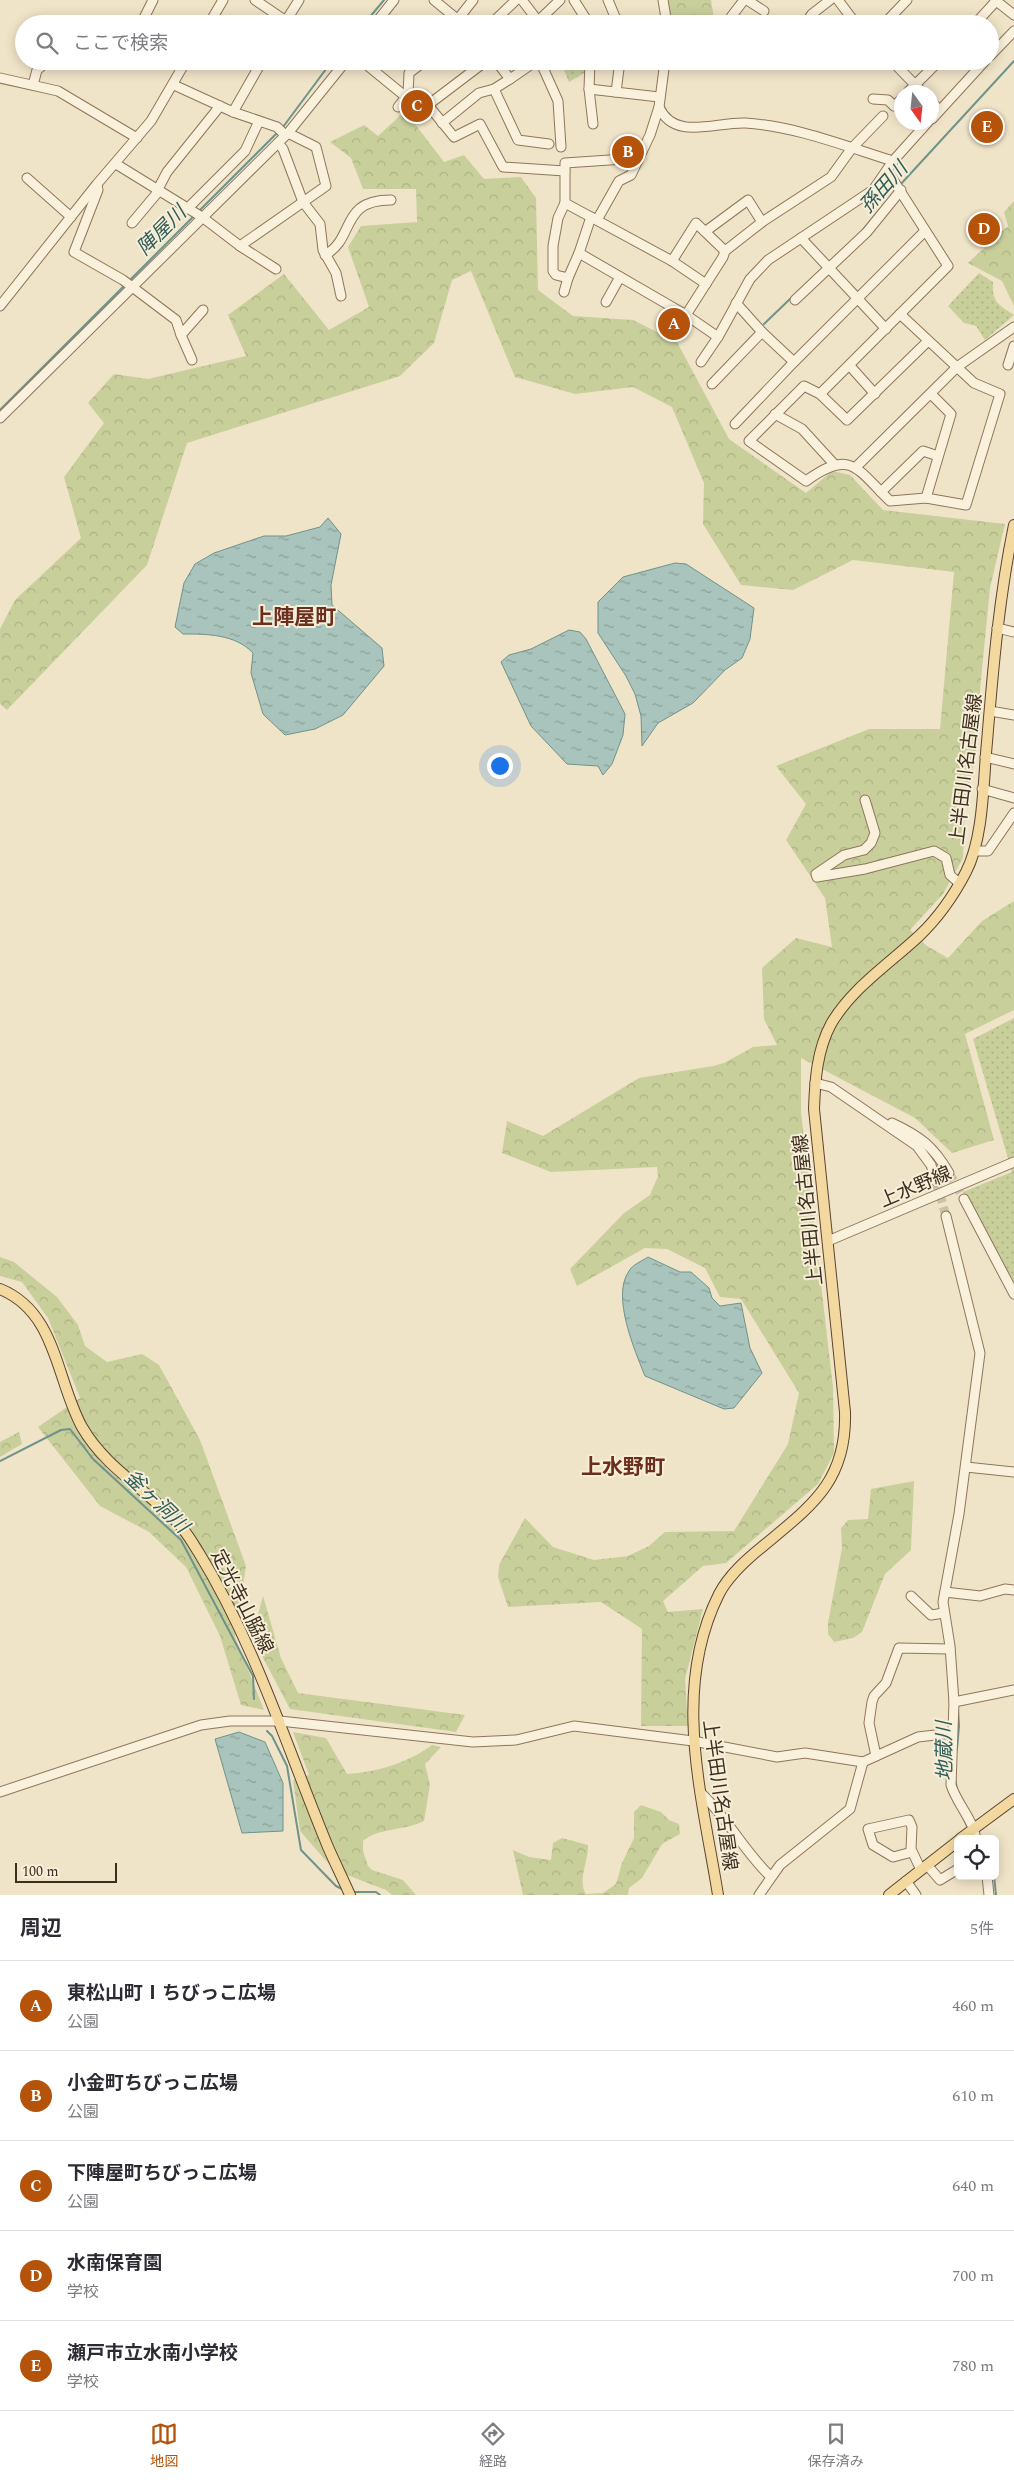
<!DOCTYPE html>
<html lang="ja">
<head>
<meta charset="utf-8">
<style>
  :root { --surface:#fff; --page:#f2f2f3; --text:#2b2b33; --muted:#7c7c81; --line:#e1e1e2; --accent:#b45309 }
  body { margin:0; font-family:Spectral,"Noto Sans JP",serif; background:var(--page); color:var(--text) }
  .controls { position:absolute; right:15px; bottom:15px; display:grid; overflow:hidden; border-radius:8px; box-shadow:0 2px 12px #0003 }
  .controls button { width:45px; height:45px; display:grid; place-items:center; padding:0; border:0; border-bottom:1px solid var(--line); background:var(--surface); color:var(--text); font:25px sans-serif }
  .compass { position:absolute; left:894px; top:85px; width:45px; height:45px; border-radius:50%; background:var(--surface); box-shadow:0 2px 12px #0003; rotate:165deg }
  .scale { position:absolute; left:15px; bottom:12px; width:102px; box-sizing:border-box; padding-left:5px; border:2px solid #3d2e20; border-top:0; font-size:14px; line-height:18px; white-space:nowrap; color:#3d2e20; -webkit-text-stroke:4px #f7eed8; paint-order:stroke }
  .you { position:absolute; left:499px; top:765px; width:18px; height:18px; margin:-12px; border:4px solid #fff; border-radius:50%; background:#1a73e8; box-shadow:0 0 0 8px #1a73e833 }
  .badge { display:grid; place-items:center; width:32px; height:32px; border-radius:50%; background:var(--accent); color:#fff; font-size:16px; font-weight:700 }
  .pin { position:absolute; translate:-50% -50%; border:2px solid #fff; box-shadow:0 1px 5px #0006 }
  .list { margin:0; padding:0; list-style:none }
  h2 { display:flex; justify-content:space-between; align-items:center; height:65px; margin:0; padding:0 20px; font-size:21px }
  h2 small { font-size:16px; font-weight:400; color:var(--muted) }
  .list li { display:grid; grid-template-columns:32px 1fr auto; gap:15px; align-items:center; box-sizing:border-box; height:90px; padding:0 20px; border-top:1px solid var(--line) }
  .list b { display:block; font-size:19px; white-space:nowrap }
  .list p { margin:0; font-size:16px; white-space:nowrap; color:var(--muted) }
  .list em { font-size:16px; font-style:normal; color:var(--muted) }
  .icon { flex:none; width:28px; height:28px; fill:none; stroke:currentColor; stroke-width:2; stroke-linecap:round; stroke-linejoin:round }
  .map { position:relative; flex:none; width:1014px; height:1895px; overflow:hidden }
  .search { position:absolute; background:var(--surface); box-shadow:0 2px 12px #0003; left:15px; right:15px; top:15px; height:55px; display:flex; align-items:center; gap:12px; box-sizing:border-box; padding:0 18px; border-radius:28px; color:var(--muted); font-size:19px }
  .sheet { height:515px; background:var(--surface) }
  nav { display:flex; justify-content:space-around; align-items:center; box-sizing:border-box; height:70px; border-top:1px solid var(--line); background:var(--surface); font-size:14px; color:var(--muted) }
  nav a { display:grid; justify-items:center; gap:2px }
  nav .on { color:var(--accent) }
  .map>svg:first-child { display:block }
  .forest { fill:url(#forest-crowns) }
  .park { fill:url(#park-dots) }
  .water { fill:url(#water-ripples); stroke:#6f938a }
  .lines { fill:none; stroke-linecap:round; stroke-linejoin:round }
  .stream { stroke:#6f938a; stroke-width:2 }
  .minor-tunnel { stroke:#ccc0a6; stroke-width:9; stroke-dasharray:9 4.5; stroke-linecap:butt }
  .minor-casing { stroke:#8d765c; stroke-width:11 }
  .major-casing { stroke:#5b4430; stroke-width:12 }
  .minor { stroke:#faf1dc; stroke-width:9 }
  .major { stroke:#f3d9a0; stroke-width:10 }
  .labels { text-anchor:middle; stroke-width:4; stroke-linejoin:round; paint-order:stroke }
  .street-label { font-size:19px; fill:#3d2e20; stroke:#f7eed8 }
  .water-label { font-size:20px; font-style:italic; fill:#2f5d5a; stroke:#f7eed8 }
  .quarter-label { font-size:21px; font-weight:bold; fill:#6b2e1e; stroke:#f7eed8 }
</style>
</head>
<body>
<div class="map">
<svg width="1014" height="1895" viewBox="0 0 1014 1895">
  <defs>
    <pattern id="forest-crowns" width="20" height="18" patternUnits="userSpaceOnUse" patternTransform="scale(1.25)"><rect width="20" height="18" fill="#c9cf9b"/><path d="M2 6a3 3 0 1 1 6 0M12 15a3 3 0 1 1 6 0" fill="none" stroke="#aeb285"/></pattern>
    <pattern id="park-dots" width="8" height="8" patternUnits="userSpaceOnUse" patternTransform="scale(1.25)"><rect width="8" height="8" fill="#c9cf9b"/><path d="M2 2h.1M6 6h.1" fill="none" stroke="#aeb285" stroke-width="1.8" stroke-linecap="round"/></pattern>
    <pattern id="water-ripples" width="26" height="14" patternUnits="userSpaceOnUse" patternTransform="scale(1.25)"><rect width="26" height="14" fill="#a9c4bc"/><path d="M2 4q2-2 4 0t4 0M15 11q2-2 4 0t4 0" fill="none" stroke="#8ba098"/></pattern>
  </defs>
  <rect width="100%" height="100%" fill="#f0e4c8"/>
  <g class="forest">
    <path d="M662,0H711L714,18L709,24H675Z"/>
    <path d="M405,111L444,162L464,155L484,179L521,177L536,198L538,290L573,316L633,320L677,342L729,439L806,493L832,471L850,475L883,510L1005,524L990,588L980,690L979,737L965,803L963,858L943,894L910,930L927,946L948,958L982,921L1014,901V1010L965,1034L994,1140L952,1153L915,1118L801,1058V1112L833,1387L834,1453L818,1484L726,1563L703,1566L663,1601L668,1612L703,1609L685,1679L688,1726H641L642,1629L601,1602L508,1607L498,1577L499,1565L525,1518L553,1547L594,1560L628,1556L649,1546L665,1532L734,1531L788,1444L799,1393L741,1299L720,1297L705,1268L667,1249L645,1248L577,1286L570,1269L624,1213L650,1195L658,1176L657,1167L551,1172L502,1153L507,1121L543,1136L639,1078L713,1066L724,1063L753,1047L777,1045L764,1019L762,968L796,938L832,947L825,898L786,840L806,804L776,766L869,729H940L954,572L853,560L793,590L741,585L703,524L704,483L672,407L633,387L575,394L515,377L471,271L452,280L434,343L400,376L187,443L147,565L7,710L0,704V629L15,600L81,538L64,477L104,423L88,403L114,374L148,379L246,356L228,315L284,274L329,330L369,307L348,247L361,226L417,222L416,189H363L351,158L330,142L364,125L378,136Z"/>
    <path d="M1014,201V306L1002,281L968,263L1008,226L1004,212Z"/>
    <path d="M0,1257L14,1262L57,1297L78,1325L85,1346L107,1362L142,1354L159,1365L200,1440L246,1566L235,1637L264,1710L241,1705L220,1636L186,1567L149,1532L100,1506L38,1427L80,1398L48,1318L22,1282L0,1276Z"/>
    <path d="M19,1432L22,1444L0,1457V1442Z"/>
    <path d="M914,1481L911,1550L885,1574L862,1632L853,1638L834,1642L828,1634V1623L842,1548L841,1528L848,1520L868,1519L871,1489Z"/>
    <path d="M263,1596L281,1658L298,1693L465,1715L456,1732L290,1709L252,1637Z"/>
    <path d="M293,1732L326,1738L347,1774C377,1772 408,1763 432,1745L441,1747L425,1764L430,1785L424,1821C407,1830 374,1829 363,1841V1851L368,1866L372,1870L403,1880L416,1895H392L386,1890L334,1870L300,1831L293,1780L309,1775Z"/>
    <path d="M641,1805L661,1812L669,1820L679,1824L680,1834L662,1844L642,1878L629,1888L628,1895H523L513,1850L529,1857L551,1860L553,1843L562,1838L588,1845C589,1860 577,1880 586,1894L603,1893L616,1884L622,1863L634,1838V1812Z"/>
  </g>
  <g class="park">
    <path d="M575,61H587L586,72L569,82L563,68Z"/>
    <path d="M420,92L428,103L431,112L418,122L406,107Z"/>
    <path d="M979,273L993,282C992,303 998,304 1014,315L985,340L976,326L964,323L948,306Z"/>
    <path d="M663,308L685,321L675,335L663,327L667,316Z"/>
    <path d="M1014,1018V1287L963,1192L1012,1172L973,1039Z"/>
  </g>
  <g class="water">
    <path d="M328,518L341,534L331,585L332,605L382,648L384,666L343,715L315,729L285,735L263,714L251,673L253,653C235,634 207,634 183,634L175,627L184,583L195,564L214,553L264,536H286L320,527Z"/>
    <path d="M675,563L686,564L754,608L750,639L742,658L725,670L693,703L658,723L642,746L641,716L635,694L626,676L598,633V602L623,577Z"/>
    <path d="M569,630L580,632L586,639L625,714L623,735L612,764L603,775L598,766L567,764L531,726L501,662L509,655L531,649Z"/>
    <path d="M648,1257L680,1272H691L709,1288L712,1298L720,1306L741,1303L750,1348L762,1373L734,1408L724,1409L645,1376C635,1351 611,1296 629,1271C632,1265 642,1261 648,1257Z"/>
    <path d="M239,1732L265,1742L283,1783V1831L242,1833L215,1739Z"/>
  </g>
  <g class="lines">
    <g class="stream">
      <path d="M364,24L384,0"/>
      <path d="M283,127L332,61"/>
      <path d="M900,185L1014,61"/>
      <path d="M198,212L278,132"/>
      <path d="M862,231L881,208"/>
      <path d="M129,281L195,215"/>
      <path d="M764,324L791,298"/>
      <path d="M0,410L124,286"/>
      <path d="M0,1461L61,1430L70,1429L93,1459L181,1540L253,1676L254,1699"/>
      <path d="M267,1731L272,1736L287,1766L301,1850L336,1886L342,1889"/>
      <path d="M957,1749L959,1726L958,1709"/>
      <path d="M955,1779L957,1789"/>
      <path d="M994,1876L996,1895"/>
      <path d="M354,1892H376L380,1895"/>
    </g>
    <g class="minor-tunnel">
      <path d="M949,1173L964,1199"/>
      <path d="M936,1181L946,1216"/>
    </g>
    <g class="minor-casing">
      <g id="minor">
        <path d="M255,0L286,21"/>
        <path d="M434,0L463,24"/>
        <path d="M522,0L538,21"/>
        <path d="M574,0L589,24"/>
        <path d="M608,0L618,24"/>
        <path d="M663,0L667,24"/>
        <path d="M747,0L764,11"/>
        <path d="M838,0L856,24"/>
        <path d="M995,0L1014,15"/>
        <path d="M731,17L744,0"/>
        <path d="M458,19L473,0"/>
        <path d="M141,24L153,0"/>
        <path d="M209,24L223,0"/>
        <path d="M284,24L299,0"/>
        <path d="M375,24L394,0"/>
        <path d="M491,24L516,0"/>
        <path d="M535,24L560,0"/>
        <path d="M805,24L812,14L830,0"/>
        <path d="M884,24L907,0"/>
        <path d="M975,24L997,0"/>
        <path d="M990,56L1014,31"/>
        <path d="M362,61L406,97"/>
        <path d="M486,61L428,105L454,137L480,124L503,167L565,171"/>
        <path d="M496,61L510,79L536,61"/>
        <path d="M540,61L558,101L561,147"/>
        <path d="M590,61L589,89L593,124"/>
        <path d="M892,61L922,92"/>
        <path d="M0,78L58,91L137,138"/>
        <path d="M33,85L37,70L48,61"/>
        <path d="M174,85L233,112L277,127L285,135"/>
        <path d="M494,89L518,140L549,144"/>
        <path d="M589,89L659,97"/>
        <path d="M616,92L620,61"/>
        <path d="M908,92L939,61"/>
        <path d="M873,99L888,100L894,106L902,99"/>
        <path d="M932,102L939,110"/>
        <path d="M398,107L408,94L409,73L425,61"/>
        <path d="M659,107C674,141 715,122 745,123C795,126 845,146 893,161"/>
        <path d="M233,112L262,61"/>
        <path d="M932,119L985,61"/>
        <path d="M442,123L479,93L494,89L510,79"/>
        <path d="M278,143L283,149L303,202L320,224L323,250L336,273L341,296"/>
        <path d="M639,158L565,163V203L558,218L553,246V271L556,275L568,278L579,253L686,315L718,337L750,279L768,260L873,190L893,161L928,122"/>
        <path d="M116,164L202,217L240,246L326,186L316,147L288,133"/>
        <path d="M27,178L71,217"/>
        <path d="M97,185L98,190L74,252L123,280L176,320L181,335L203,310"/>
        <path d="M157,191L167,172L220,106"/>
        <path d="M565,203L672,261L706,284"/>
        <path d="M187,209L245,151L259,121"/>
        <path d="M597,220L619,181L631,175L650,135L659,107L665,61"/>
        <path d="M132,223L158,192"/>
        <path d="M706,231L748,200L762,222"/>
        <path d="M801,238L886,329"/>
        <path d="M240,246L276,269"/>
        <path d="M579,253L591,217"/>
        <path d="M325,255C356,238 339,200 391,200"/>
        <path d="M672,261L696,223L725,251"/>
        <path d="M564,292L568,278"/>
        <path d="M795,300L867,232L901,190"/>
        <path d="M606,302L620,277"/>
        <path d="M736,303L762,332L794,362"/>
        <path d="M0,306L97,184L151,121L186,61"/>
        <path d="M900,314L974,383L1000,394L966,505L926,498L890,501C857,469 851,448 806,481L749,441L804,386L820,394L847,420L928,341"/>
        <path d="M686,315L723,257L725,251L762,222L831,177L852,148L883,116"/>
        <path d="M181,335L192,360"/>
        <path d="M701,362L718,337"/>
        <path d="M1008,365L1014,346"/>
        <path d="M850,366L875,394"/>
        <path d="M712,384L762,332"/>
        <path d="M820,394L948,266L888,172"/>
        <path d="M775,414L802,429L834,464"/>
        <path d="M0,418L288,133L346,61"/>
        <path d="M735,424L794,362L925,231"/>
        <path d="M856,467L957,367L1014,327"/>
        <path d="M881,492L923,451L938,456"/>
        <path d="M926,498L951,414L931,394"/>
        <path d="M997,628L1014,632"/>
        <path d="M990,711L1014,715"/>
        <path d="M985,757L1014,764"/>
        <path d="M982,789L1014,798"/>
        <path d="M865,800L875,833L871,843L864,850L844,855L816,874L817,877L865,869L934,851L946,858L950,875L959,883"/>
        <path d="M974,851H988L1014,813"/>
        <path d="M815,1083L831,1087L917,1146L931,1165L936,1181"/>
        <path d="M892,1123C920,1136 933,1146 949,1173"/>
        <path d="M964,1199L1014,1294"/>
        <path d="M946,1216L980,1353L959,1514L943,1602L950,1646L954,1702L951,1785C957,1804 973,1819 976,1839"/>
        <path d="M828,1241L1014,1162"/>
        <path d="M966,1467L1014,1472"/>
        <path d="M945,1592L980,1596L1005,1589L1014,1590"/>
        <path d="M911,1596L931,1615L944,1613"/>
        <path d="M954,1702L1014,1690"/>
        <path d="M876,1756L869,1723L872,1702L874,1696L886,1683L899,1648L950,1649"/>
        <path d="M0,1792L201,1725L230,1721H280L473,1742L516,1740L574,1726L693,1741L777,1757L805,1753L863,1762L918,1737L952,1733"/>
        <path d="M702,1794C728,1819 744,1851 770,1876"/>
        <path d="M912,1852L893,1857L873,1845L868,1829L909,1820L912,1827L911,1849L921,1870"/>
        <path d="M927,1865L940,1880L958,1869"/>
        <path d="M987,1876L989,1895"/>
        <path d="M906,1881L916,1895"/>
        <path d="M759,1895L780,1865L850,1809L863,1762"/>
      </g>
    </g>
    <g class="major-casing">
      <g id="major">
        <path d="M0,1289C57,1312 56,1380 82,1427C105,1467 144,1488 175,1520C185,1529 192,1542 199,1553C256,1646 287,1748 328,1847C335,1863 343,1879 350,1895"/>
        <path d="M960,1839L1014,1799"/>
        <path d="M718,1895C702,1795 671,1690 719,1594C729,1575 746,1560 762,1547C811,1506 847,1482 845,1412L814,1109C815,1080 817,1050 831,1024C852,988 889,964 919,936C938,918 954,895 966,872C984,837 983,782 987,742C993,669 999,597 1014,525"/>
        <path d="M889,1895L958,1841"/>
      </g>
    </g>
    <use href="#minor" class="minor"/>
    <use href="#major" class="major"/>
  </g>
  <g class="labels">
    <g class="street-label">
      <text transform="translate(965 769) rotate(-83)" y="7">上半田川名古屋線</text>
      <text transform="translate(915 1186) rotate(-23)" y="7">上水野線</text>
      <text transform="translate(807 1210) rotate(-96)" y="7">上半田川名古屋線</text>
      <text transform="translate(243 1601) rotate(63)" y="7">定光寺山脇線</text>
      <text transform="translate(721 1795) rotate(82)" y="7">上半田川名古屋線</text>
    </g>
    <g class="water-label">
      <text transform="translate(883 187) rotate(-48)" y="7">孫田川</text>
      <text transform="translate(161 230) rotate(-45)" y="7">陣屋川</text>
      <text transform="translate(157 1501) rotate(44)" y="7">釜ヶ洞川</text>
      <text transform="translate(944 1751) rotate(-91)" y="7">地蔵川</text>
    </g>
    <g class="quarter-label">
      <text x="294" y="624">上陣屋町</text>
      <text x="623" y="1474">上水野町</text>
    </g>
  </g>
</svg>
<div class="controls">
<button><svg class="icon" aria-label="locate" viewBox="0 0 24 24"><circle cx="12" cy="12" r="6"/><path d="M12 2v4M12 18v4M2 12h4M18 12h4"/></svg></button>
</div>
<svg class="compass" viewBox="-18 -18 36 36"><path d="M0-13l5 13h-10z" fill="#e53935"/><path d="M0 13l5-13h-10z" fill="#7c7c81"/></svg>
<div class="scale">100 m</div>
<div class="you"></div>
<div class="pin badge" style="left:674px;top:324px">A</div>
<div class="pin badge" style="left:628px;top:152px">B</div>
<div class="pin badge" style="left:417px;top:106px">C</div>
<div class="pin badge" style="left:984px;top:229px">D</div>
<div class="pin badge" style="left:987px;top:127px">E</div>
<div class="search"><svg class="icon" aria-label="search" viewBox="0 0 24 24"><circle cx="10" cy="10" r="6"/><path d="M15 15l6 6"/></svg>ここで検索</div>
</div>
<section class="sheet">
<h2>周辺<small>5件</small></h2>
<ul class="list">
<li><span class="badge">A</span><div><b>東松山町Ⅰちびっこ広場</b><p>公園</p></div><em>460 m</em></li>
<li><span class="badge">B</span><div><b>小金町ちびっこ広場</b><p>公園</p></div><em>610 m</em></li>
<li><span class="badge">C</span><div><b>下陣屋町ちびっこ広場</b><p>公園</p></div><em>640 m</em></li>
<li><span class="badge">D</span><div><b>水南保育園</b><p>学校</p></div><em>700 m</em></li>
<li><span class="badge">E</span><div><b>瀬戸市立水南小学校</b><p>学校</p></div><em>780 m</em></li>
</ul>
</section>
<nav>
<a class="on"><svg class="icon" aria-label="map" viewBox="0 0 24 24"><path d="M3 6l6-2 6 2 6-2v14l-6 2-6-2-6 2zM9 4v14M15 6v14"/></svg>地図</a>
<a><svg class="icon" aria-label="directions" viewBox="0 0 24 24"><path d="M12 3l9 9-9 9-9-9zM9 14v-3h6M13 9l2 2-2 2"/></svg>経路</a>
<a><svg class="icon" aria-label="saved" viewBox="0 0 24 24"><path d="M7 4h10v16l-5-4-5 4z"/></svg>保存済み</a>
</nav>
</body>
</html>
